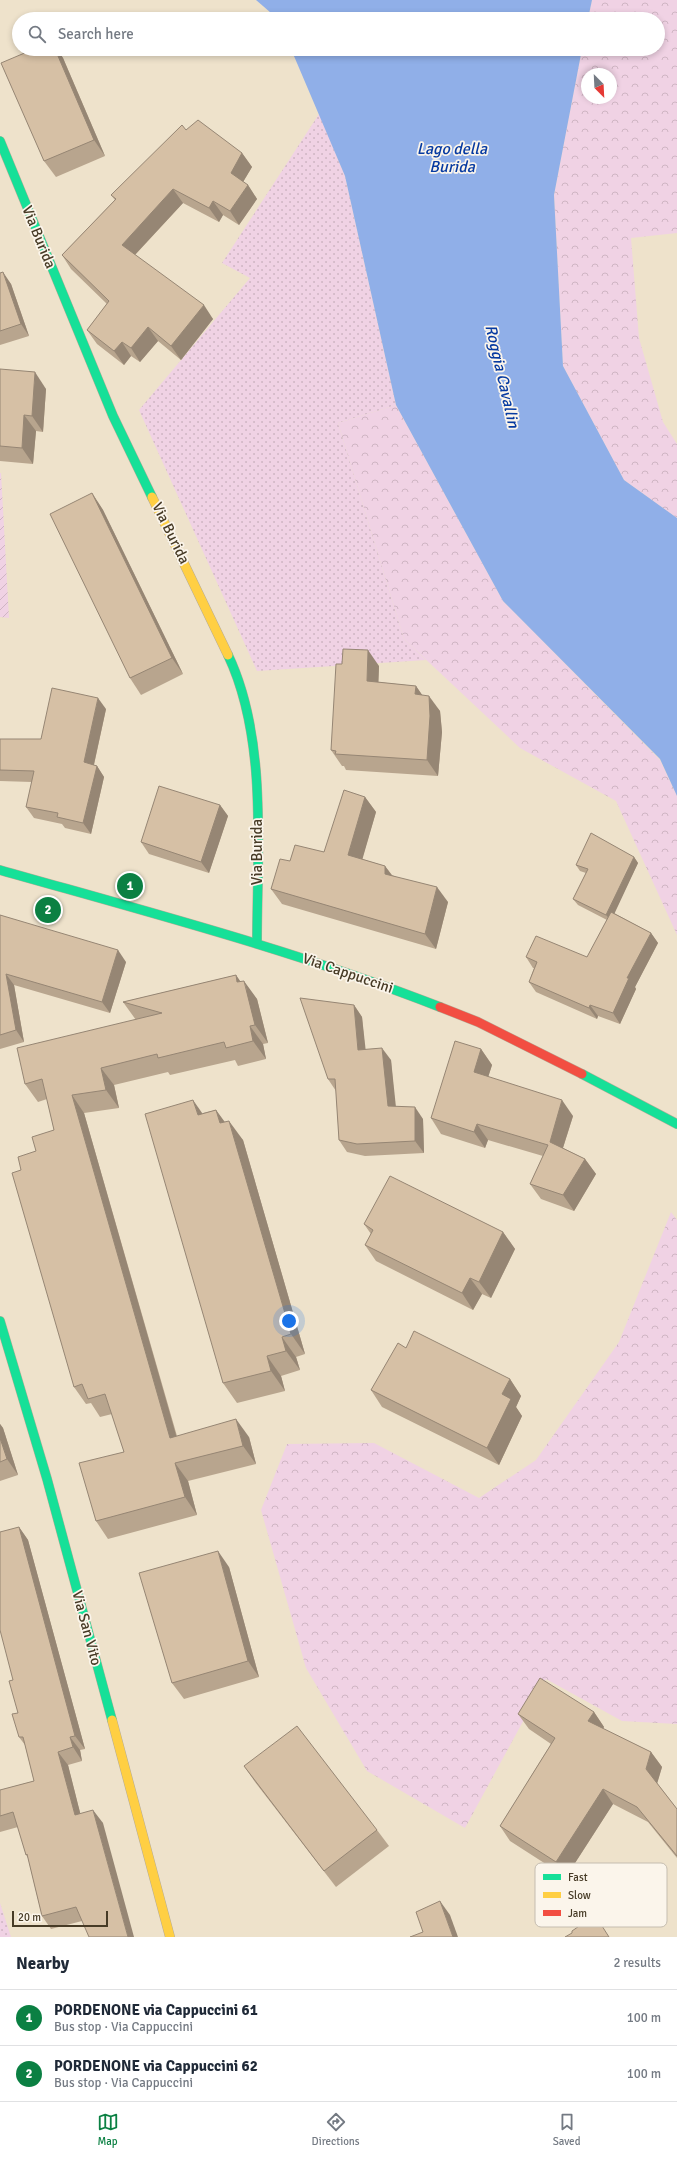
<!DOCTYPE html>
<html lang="en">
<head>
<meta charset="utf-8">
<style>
  :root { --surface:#fff; --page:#f2f2f3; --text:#1f2937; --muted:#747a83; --line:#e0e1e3; --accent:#0b8043 }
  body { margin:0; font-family:Signika,sans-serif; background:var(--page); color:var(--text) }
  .compass { position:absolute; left:581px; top:68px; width:36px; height:36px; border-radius:50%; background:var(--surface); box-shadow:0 2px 6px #0003; rotate:156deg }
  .scale { position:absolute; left:12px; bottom:10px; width:96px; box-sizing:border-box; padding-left:4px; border:2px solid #473b26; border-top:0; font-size:11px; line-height:14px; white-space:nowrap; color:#473b26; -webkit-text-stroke:3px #fbf5eb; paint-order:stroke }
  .you { position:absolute; left:289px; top:1321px; width:14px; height:14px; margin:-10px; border:3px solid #fff; border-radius:50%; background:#1a73e8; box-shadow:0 0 0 6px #1a73e833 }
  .badge { display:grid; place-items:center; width:26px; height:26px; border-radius:50%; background:var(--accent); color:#fff; font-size:13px; font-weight:700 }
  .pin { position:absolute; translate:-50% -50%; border:2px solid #fff; box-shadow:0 1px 4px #0006 }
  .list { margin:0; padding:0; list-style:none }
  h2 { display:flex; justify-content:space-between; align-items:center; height:52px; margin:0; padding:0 16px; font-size:17px }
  h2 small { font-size:13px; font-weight:400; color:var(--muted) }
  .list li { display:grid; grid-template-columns:26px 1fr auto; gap:12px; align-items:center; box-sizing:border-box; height:56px; padding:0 16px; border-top:1px solid var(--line) }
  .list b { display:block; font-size:15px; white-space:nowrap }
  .list p { margin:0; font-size:13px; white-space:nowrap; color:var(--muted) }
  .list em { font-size:13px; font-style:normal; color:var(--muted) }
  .icon { flex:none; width:22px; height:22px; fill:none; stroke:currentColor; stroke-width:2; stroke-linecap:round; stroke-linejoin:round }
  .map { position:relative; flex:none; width:677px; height:1937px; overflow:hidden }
  .search { position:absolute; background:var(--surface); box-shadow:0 2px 6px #0003; left:12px; right:12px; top:12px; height:44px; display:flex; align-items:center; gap:10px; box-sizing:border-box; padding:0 14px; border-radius:22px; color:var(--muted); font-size:15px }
  .sheet { height:164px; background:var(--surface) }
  nav { display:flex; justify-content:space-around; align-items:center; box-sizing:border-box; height:56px; border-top:1px solid var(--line); background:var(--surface); font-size:11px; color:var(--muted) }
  nav a { display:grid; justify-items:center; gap:2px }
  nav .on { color:var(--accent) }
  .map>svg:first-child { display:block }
  .grass { fill:url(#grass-dots) }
  .forest { fill:url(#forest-crowns); fill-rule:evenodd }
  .garden { fill:url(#garden-furrows) }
  .water { fill:#90afe8 }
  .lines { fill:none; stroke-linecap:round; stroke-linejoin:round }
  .fast-casing { stroke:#b5ab97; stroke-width:10 }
  .slow-casing { stroke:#b5ab97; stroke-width:10 }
  .jam-casing { stroke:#b5ab97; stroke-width:10 }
  .fast { stroke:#16e098; stroke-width:9 }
  .slow { stroke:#ffcf43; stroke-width:9 }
  .jam { stroke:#f24e42; stroke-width:9 }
  .wall { fill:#b8a58e }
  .shaded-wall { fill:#968674 }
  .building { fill:#d6c0a5; stroke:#968674 }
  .labels { text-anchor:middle; stroke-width:3.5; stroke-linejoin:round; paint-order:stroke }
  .street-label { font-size:15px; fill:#473b26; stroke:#fbf5eb }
  .water-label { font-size:16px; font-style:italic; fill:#063aa1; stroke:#fbf5eb }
  .key { fill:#fbf5eb; stroke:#c5bdb0; stroke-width:1 }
  .key-label { font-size:11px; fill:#473b26 }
</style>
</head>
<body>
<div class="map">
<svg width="677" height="1937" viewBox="0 0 677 1937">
  <defs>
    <pattern id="grass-dots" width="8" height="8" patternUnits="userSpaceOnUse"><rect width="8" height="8" fill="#f0d2e4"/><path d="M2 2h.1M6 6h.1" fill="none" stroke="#cfb5c3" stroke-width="1.8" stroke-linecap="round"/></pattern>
    <pattern id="forest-crowns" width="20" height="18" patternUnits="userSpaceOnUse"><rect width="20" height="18" fill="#f0d2e4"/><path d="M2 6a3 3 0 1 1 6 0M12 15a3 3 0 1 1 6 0" fill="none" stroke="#cfb5c3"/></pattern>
    <pattern id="garden-furrows" width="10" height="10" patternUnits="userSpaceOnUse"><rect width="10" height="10" fill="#f0d2e4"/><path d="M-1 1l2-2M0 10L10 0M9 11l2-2" fill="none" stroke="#cfb5c3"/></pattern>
  </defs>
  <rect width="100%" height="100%" fill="#eee2cb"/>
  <g class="grass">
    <path d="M319,114L345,176L396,405L338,423L404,639L426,660L257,671L139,410L250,278L222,263Z"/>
    <path d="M0,1903L11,1937H0Z"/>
  </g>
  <g class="forest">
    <path d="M592,0H677V233L631,238L639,338L663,422L677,444V518L624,480L563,366L554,195L582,49H658V19H588ZM587,74H611V98H587Z"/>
    <path d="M396,405L503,601L660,760L677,796V935L616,801L520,748L404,639L338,423Z"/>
    <path d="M671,1212L677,1220V1724L622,1721L546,1679L465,1828L367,1771L306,1668L261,1510L287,1444L374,1443L479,1498L536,1460L619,1342Z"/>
  </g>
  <path class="garden" d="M0,473H1L9,618L0,617Z"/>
  <g class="water">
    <path d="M256,0H592L588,19H278Z"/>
    <path d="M291,49H582L554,195L563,366L624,480L677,518V796L660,759L503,601L396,405L345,176Z"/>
  </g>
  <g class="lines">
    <g class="fast-casing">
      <g id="fast">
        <path d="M0,141L113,416L152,497"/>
        <path d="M228,655C268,739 257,852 257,943"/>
        <path d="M0,870C148,912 297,951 440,1007"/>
        <path d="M582,1074L677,1124"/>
        <path d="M0,1321L47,1479L112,1720"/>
      </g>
    </g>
    <g class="slow-casing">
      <g id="slow">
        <path d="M152,497L228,655"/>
        <path d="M112,1720L170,1937"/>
      </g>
    </g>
    <g class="jam-casing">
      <path id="jam" d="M440,1007L478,1022L582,1074"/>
    </g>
    <use href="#fast" class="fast"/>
    <use href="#slow" class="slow"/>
    <use href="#jam" class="jam"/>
  </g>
  <g class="wall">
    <path d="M34,49H57L63,58L105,156L56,177L44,161Z"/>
    <path d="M186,130L242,153L252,167L243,182L248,185L257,199L239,225L223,215L219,222L183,203L135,255L213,319L181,360L158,341L140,362L131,356L124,365L97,344L87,330L107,304L71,269L62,255L115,200L111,195Z"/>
    <path d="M0,273L11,284L29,336L0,345Z"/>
    <path d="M0,369L46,389L43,432L36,431L33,464L0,461Z"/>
    <path d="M92,493L103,510L183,674L141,695L130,678Z"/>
    <path d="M342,664L379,666L378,682L416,686L422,695L440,711L442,732L438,776L346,770L344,766H342L331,750Z"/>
    <path d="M106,709L94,765L97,766L104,777L91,834L65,828L62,824L34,818L26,807L32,782L0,781V739H41Z"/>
    <path d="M365,797L376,812L362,859L385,866L392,875L448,902L436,949L282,904L271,889L324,852Z"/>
    <path d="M220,805L228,816L209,873L149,854L141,842Z"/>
    <path d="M634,857L638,863L614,913L651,933L658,943L635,987L636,989L620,1024L598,1016L597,1019L536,992L529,982L534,968H533L526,957H587L607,920L578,905L573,899L586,873L580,871L576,865Z"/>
    <path d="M0,915L126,962L110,1013L14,985L24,1042L0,1049Z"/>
    <path d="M236,975L240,982L257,999L268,1043L263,1044L266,1059L238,1066L235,1060L170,1075L168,1072L114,1085L119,1108L84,1113L177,1436L249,1437L256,1464L188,1481L197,1515L108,1539L96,1521L124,1452L112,1414L100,1417L91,1403L86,1404L74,1387L21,1170L54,1130L47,1099L38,1102L25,1084L136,1020L123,1002Z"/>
    <path d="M354,1005L362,1017L365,1050L391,1060L395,1106L423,1119L424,1153L365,1156L347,1152L339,1140L336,1091L328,1079Z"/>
    <path d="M481,1049L492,1065L488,1077L573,1116L563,1148L585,1159L596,1174L574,1211L541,1199L530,1184L543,1156L488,1140L485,1148L441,1134L431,1118Z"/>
    <path d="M216,1110L224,1122L243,1140L305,1354L296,1357L300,1370L281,1376L285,1391L237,1403L223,1383L203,1113Z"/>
    <path d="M364,1224L503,1232L515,1249L491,1298L482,1294L473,1310L376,1261L365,1245L371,1234Z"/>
    <path d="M406,1348L510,1379L521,1396L516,1407L522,1416L499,1465L382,1407L371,1390Z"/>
    <path d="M0,1424L3,1428L18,1475L0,1481Z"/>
    <path d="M19,1527L28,1540L85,1749L80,1750L82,1761L68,1765L80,1813L103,1823L82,1921L51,1929L42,1916L28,1858L26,1855L18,1827L0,1832V1790L34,1781L25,1745L19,1737L18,1713L13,1680Z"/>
    <path d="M229,1567L259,1677L184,1699L172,1683Z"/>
    <path d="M594,1712L604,1727L603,1729L651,1752L662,1767L657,1783L677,1809V1858L648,1822L613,1804L566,1877L510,1841L500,1826L551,1744L529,1729L518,1714Z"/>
    <path d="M244,1766L377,1830L389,1846L336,1887L255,1782Z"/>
  </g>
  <g class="shaded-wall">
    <path d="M55,49H57L63,58L105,156L94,140Z"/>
    <path d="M242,153L252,167L240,187L231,173Z"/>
    <path d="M248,185L257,199L239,225L230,211Z"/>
    <path d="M173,189L183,203L131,259L122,245Z"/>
    <path d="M213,201L223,215L219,222L209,208Z"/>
    <path d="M3,272L11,284L29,336L21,324Z"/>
    <path d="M204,305L213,319L181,360L171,346Z"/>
    <path d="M148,327L158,341L140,362L131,348Z"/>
    <path d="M122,342L131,356L124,365L114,351Z"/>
    <path d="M35,372L46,389L43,432L32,416Z"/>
    <path d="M24,415L36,431L33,464L22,448Z"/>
    <path d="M92,493L103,510L183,674L172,658Z"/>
    <path d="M368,650L379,666L378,697L367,681Z"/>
    <path d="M416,686L427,702L415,694Z"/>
    <path d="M429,696L440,711L442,732L438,776L427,760Z"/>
    <path d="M98,698L106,709L92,773L84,762Z"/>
    <path d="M97,766L104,777L91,834L83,823Z"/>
    <path d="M365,797L376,812L359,871L348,855Z"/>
    <path d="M220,805L228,816L209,873L201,862Z"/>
    <path d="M634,857L638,863L611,921L606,915Z"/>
    <path d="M385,866L396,881L385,874Z"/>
    <path d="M437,887L448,902L436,949L425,934Z"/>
    <path d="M651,933L658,943L635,987L636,989L620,1024L613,1013L627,978Z"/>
    <path d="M118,950L126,962L110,1013L102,1002Z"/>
    <path d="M6,974L14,985L24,1042L16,1030Z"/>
    <path d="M236,975L247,991L244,981L257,999L268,1043L255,1025L237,982Z"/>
    <path d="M354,1005L362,1017L367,1062L358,1050Z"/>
    <path d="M590,1005L598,1016L597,1019L589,1008Z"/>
    <path d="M250,1026L263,1044L266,1059L253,1041Z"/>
    <path d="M382,1048L391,1060L397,1117L388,1106Z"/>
    <path d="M481,1049L492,1065L485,1087L474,1072Z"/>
    <path d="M101,1068L114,1085L119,1108L106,1090Z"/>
    <path d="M72,1095L84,1113L182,1456L170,1438Z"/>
    <path d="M193,1100L207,1120L198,1115Z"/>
    <path d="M562,1100L573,1116L560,1157L550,1142Z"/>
    <path d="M415,1107L423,1119L424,1153L415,1141Z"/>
    <path d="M216,1110L230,1129L220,1123Z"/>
    <path d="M229,1121L243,1140L305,1354L291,1334Z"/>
    <path d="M477,1124L488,1140L485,1148L474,1132Z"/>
    <path d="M585,1159L596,1174L574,1211L563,1195Z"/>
    <path d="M503,1232L515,1249L491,1298L479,1282Z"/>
    <path d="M470,1278L482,1294L473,1310L462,1293Z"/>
    <path d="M282,1337L296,1357L300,1370L286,1351Z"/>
    <path d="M267,1356L281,1376L285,1391L271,1371Z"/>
    <path d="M510,1379L521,1396L516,1407L522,1416L499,1465L487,1448L502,1394Z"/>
    <path d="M236,1419L249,1437L256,1464L243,1446Z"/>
    <path d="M0,1424L3,1428L18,1475L7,1459L0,1438Z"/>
    <path d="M175,1463L188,1481L197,1515L185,1497Z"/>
    <path d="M19,1527L28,1540L85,1749L75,1736Z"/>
    <path d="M218,1551L229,1567L259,1677L248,1661Z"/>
    <path d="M594,1712L604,1727L598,1736L588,1721Z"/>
    <path d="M70,1737L80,1750L82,1761L73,1747Z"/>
    <path d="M58,1752L68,1765L84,1828L75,1815Z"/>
    <path d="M651,1752L662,1767L657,1784L646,1769Z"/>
    <path d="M603,1789L613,1804L566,1877L556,1862Z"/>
    <path d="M93,1810L103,1823L134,1937H128Z"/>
    <path d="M440,1901L450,1915L458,1937H453Z"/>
  </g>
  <g class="building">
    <path d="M34,49H55L94,140L44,161L1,63Z"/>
    <path d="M198,120L242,153L231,173L248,185L230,211L213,201L209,208L173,189L122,245L204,305L171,346L148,327L131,348L122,342L114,351L87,330L109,301L62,255L116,199L111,195L182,125L186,130Z"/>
    <path d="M3,272L21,324L0,331V273Z"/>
    <path d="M0,369L35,372L32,416L24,415L22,448L0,446Z"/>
    <path d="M92,493L172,658L130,678L50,514Z"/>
    <path d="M343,649L368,650L367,681L416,686L415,694L429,696L430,716L427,760L335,754L336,751L331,750L336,664H342Z"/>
    <path d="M52,688L98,698L84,762L97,766L83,823L57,817L58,813L26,807L34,771L0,770V739H41Z"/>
    <path d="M159,786L220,805L201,862L141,842Z"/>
    <path d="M344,790L365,797L348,855L385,866V874L437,887L425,934L271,889L280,859L290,861L295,845L324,852Z"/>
    <path d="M591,833L634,857L606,915L573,899L588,869L576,865Z"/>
    <path d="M611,912L651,933L627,978H629L613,1013L590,1005L589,1008L529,982L537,962L526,957L536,936L587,957Z"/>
    <path d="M0,915L118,950L102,1002L6,974L16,1030L0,1035Z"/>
    <path d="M236,975L237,982L244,981L255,1025L250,1026L253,1041L226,1048L224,1042L158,1058L157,1054L101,1068L106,1090L72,1095L170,1438L236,1419L243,1446L175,1463L185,1497L96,1521L79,1463L124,1452L105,1394L88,1399L82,1384L74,1387L12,1173L21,1170L18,1157L36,1151L32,1137L54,1130L42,1079L25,1084L17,1048L162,1013L123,1002Z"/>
    <path d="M300,998L354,1005L358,1050L382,1048L388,1106L415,1107V1141L357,1144L339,1140L335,1079H328Z"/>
    <path d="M455,1041L481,1049L474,1072L562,1100L550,1142L585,1159L563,1195L530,1184L548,1145L477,1124L474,1132L431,1118Z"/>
    <path d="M193,1100L198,1115L216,1110L220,1123L229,1121L291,1334L282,1337L286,1351L267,1356L271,1371L223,1383L145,1114Z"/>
    <path d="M390,1176L503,1232L479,1282L470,1278L462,1293L365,1245L373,1230L364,1224Z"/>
    <path d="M414,1331L510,1379L502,1394L511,1399L487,1448L371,1390L398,1343L406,1348Z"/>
    <path d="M0,1438L7,1459L0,1462Z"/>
    <path d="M19,1527L75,1736L70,1737L73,1747L58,1752L75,1815L93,1810L128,1937H89L76,1907L42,1916L27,1854L26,1855L13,1812L0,1816V1790L34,1781L23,1737H19L12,1714L18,1713L9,1681L13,1680L0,1630V1532Z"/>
    <path d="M218,1551L248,1661L172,1683L139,1573Z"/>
    <path d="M540,1678L594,1712L588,1721L651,1752L646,1769L677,1809V1856L637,1807L603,1789L556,1862L500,1826L555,1738L518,1714Z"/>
    <path d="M297,1726L377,1830L324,1871L244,1766Z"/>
    <path d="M440,1901L453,1937H410L423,1932L416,1912Z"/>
    <path d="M595,1915L609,1937H565L572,1933V1931Z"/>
  </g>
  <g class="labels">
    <g class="street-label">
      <text transform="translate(39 237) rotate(68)" y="5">Via Burida</text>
      <text transform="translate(171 533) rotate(64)" y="5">Via Burida</text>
      <text transform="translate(257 852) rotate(-90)" y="5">Via Burida</text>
      <text transform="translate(348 973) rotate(19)" y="5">Via Cappuccini</text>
      <text transform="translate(87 1628) rotate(75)" y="5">Via San Vito</text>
    </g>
    <g class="water-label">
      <text x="452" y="154">Lago della<tspan x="452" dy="18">Burida</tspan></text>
      <text transform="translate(503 376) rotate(77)" y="6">Roggia Cavallin</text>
    </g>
  </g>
  <rect x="535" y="1863" width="132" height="64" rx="6" class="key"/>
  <rect x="543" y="1874" width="18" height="6" fill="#16e098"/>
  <rect x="543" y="1892" width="18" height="6" fill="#ffcf43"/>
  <rect x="543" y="1910" width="18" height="6" fill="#f24e42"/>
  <g class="key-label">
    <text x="568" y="1881">Fast</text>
    <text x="568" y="1899">Slow</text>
    <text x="568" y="1917">Jam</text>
  </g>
</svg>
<svg class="compass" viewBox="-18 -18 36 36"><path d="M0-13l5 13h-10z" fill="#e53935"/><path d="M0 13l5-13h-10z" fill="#747a83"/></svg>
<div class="scale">20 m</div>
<div class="you"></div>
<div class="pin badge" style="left:130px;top:886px">1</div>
<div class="pin badge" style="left:48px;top:910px">2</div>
<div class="search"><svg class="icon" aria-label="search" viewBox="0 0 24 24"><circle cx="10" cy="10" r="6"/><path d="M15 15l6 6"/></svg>Search here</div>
</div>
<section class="sheet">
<h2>Nearby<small>2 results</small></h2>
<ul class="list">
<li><span class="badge">1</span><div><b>PORDENONE via Cappuccini 61</b><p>Bus stop · Via Cappuccini</p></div><em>100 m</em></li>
<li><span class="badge">2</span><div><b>PORDENONE via Cappuccini 62</b><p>Bus stop · Via Cappuccini</p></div><em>100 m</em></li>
</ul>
</section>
<nav>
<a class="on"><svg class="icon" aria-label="map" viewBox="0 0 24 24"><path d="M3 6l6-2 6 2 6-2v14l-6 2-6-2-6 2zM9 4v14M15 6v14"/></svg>Map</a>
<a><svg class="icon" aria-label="directions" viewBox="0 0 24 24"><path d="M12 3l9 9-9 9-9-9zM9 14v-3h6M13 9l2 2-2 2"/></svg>Directions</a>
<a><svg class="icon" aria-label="saved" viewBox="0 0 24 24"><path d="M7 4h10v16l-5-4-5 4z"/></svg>Saved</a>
</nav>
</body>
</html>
